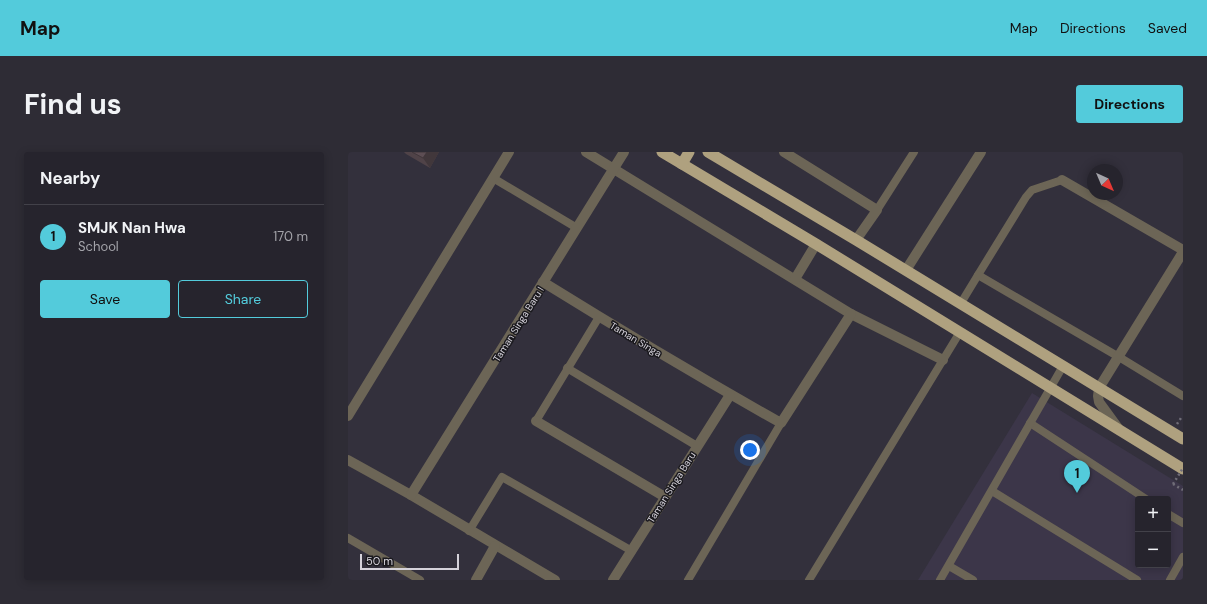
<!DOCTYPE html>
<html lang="en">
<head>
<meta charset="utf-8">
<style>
  :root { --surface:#26242d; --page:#2e2c35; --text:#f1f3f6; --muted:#a4a4aa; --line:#424149; --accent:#53cbdb }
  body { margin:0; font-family:"DM Sans",sans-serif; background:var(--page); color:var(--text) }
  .controls { position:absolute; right:12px; bottom:12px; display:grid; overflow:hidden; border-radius:4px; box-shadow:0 2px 10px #0003 }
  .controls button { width:36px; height:36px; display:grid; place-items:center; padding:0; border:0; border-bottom:1px solid var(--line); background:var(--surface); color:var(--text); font:20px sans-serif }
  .compass { position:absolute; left:739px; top:12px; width:36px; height:36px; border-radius:50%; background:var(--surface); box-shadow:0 2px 10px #0003; rotate:136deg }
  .scale { position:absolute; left:12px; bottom:10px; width:99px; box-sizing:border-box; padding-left:4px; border:2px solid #d5d2da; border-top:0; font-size:11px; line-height:14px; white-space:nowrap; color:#d5d2da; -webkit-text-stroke:3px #1a191e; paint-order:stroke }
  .you { position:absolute; left:402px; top:298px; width:14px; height:14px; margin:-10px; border:3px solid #fff; border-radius:50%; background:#1a73e8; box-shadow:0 0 0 6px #1a73e833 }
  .badge { display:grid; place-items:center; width:26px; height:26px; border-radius:50%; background:var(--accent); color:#111; font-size:13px; font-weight:700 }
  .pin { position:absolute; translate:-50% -33px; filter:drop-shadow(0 1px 2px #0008) }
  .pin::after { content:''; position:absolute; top:21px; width:14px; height:12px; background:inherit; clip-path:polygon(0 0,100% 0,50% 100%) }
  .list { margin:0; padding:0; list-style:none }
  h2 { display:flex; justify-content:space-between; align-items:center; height:52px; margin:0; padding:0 16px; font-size:17px }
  h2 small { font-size:13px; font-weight:400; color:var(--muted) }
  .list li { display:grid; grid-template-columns:26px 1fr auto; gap:12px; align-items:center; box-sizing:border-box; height:64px; padding:0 16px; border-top:1px solid var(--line) }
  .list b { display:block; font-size:15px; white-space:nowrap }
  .list p { margin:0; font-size:13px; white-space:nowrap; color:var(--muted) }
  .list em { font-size:13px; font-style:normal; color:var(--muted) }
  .actions { display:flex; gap:8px; padding:12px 16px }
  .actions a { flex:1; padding:9px 0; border:1px solid var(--accent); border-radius:4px; text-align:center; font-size:14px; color:var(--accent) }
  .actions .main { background:var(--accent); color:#111 }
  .map { position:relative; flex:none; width:835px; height:428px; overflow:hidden; border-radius:4px }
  header { display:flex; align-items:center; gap:24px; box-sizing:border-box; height:56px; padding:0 20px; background:var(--accent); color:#111 }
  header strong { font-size:19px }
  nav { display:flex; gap:22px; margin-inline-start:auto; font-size:14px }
  .intro { display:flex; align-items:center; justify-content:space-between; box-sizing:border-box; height:96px; padding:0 24px }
  h1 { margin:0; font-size:28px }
  .button { padding:10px 18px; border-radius:4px; background:var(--accent); color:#111; font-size:14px; font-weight:700 }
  main { display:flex; gap:24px; padding:0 24px }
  aside { flex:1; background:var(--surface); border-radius:4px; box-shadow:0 2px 10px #0003 }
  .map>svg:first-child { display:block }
  .built { fill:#3c3649; fill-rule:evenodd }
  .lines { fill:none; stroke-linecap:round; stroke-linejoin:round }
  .path { stroke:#706d78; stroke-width:2.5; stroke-dasharray:2 3; stroke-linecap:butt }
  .service { stroke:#6c6556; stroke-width:8 }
  .minor { stroke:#6c6556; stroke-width:10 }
  .trunk { stroke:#afa17f; stroke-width:11 }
  .path-bridge { stroke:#706d78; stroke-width:2.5; stroke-dasharray:2 3; stroke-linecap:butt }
  .wall { fill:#504348 }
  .shaded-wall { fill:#41373b }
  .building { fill:#5d4e54; stroke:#41373b }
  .labels { text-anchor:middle; stroke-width:3; stroke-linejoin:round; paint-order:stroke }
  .street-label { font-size:10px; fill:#d5d2da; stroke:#1a191e }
</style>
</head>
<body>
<header>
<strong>Map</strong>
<nav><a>Map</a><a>Directions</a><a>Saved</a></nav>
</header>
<div class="intro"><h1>Find us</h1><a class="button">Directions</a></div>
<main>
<aside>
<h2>Nearby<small></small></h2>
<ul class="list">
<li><span class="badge">1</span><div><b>SMJK Nan Hwa</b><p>School</p></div><em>170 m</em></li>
</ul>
<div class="actions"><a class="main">Save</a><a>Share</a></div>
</aside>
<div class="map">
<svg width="835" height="428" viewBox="0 0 835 428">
  <rect width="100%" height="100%" fill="#33303c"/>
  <path class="built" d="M684,241L835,334V428H570ZM790,347H820V413H790Z"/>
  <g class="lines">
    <g class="path">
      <path d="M829,272L833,266L835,267"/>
      <path d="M825,332L835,338"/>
    </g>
    <g class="service">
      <path d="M145,26L229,76"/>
      <path d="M529,58L566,0"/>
      <path d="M630,123L678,45L684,38L714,28"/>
      <path d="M613,151L630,123L771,205L835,244"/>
      <path d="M219,216L349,294"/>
      <path d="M188,269L251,165"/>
      <path d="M682,271L798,347"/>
      <path d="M644,339L789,428"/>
      <path d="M820,362L835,371"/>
      <path d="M121,379L154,325L284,399"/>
      <path d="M0,386L72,428"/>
      <path d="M601,414L625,428"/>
      <path d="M340,428L433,271"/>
      <path d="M461,428L612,180"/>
      <path d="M592,428L715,214"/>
      <path d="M822,428L835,405"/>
    </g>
    <g class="minor">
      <path d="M238,0L503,162L595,208"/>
      <path d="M436,0L529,58L508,88"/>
      <path d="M714,28L835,98"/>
      <path d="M558,118L633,0"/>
      <path d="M447,127L468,92"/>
      <path d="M195,130C274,179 353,226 433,271L503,162"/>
      <path d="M0,264L161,0"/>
      <path d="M188,269L317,345"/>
      <path d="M770,276L751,250L750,244L751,236L835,100"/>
      <path d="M0,308L63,343L207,428"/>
      <path d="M63,343L276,0"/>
      <path d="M128,428L147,394"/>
      <path d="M265,428L382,243"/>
    </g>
    <g class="trunk">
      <path d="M314,0L468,92L835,317"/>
      <path d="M360,0L508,88L835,287"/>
      <path d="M334,12L341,0"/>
    </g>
    <path class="path-bridge" d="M825,332L835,316"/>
  </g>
  <path class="wall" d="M56,0H91L82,16L58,2Z"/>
  <path class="shaded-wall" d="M79,0H91L82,16L75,6Z"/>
  <path class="building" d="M64,0H79L75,6Z"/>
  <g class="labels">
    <g class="street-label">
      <text transform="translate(170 172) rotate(-58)" y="4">Taman Singa Baru I</text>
      <text transform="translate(288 187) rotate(31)" y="4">Taman Singa</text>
      <text transform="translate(323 335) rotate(-58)" y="4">Taman Singa Baru</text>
    </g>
  </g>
</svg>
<div class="controls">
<button>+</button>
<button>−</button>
</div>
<svg class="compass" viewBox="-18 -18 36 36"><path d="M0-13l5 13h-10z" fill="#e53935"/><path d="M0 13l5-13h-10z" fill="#a4a4aa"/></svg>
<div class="scale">50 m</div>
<div class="you"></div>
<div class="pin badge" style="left:729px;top:341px">1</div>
</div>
</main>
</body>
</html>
